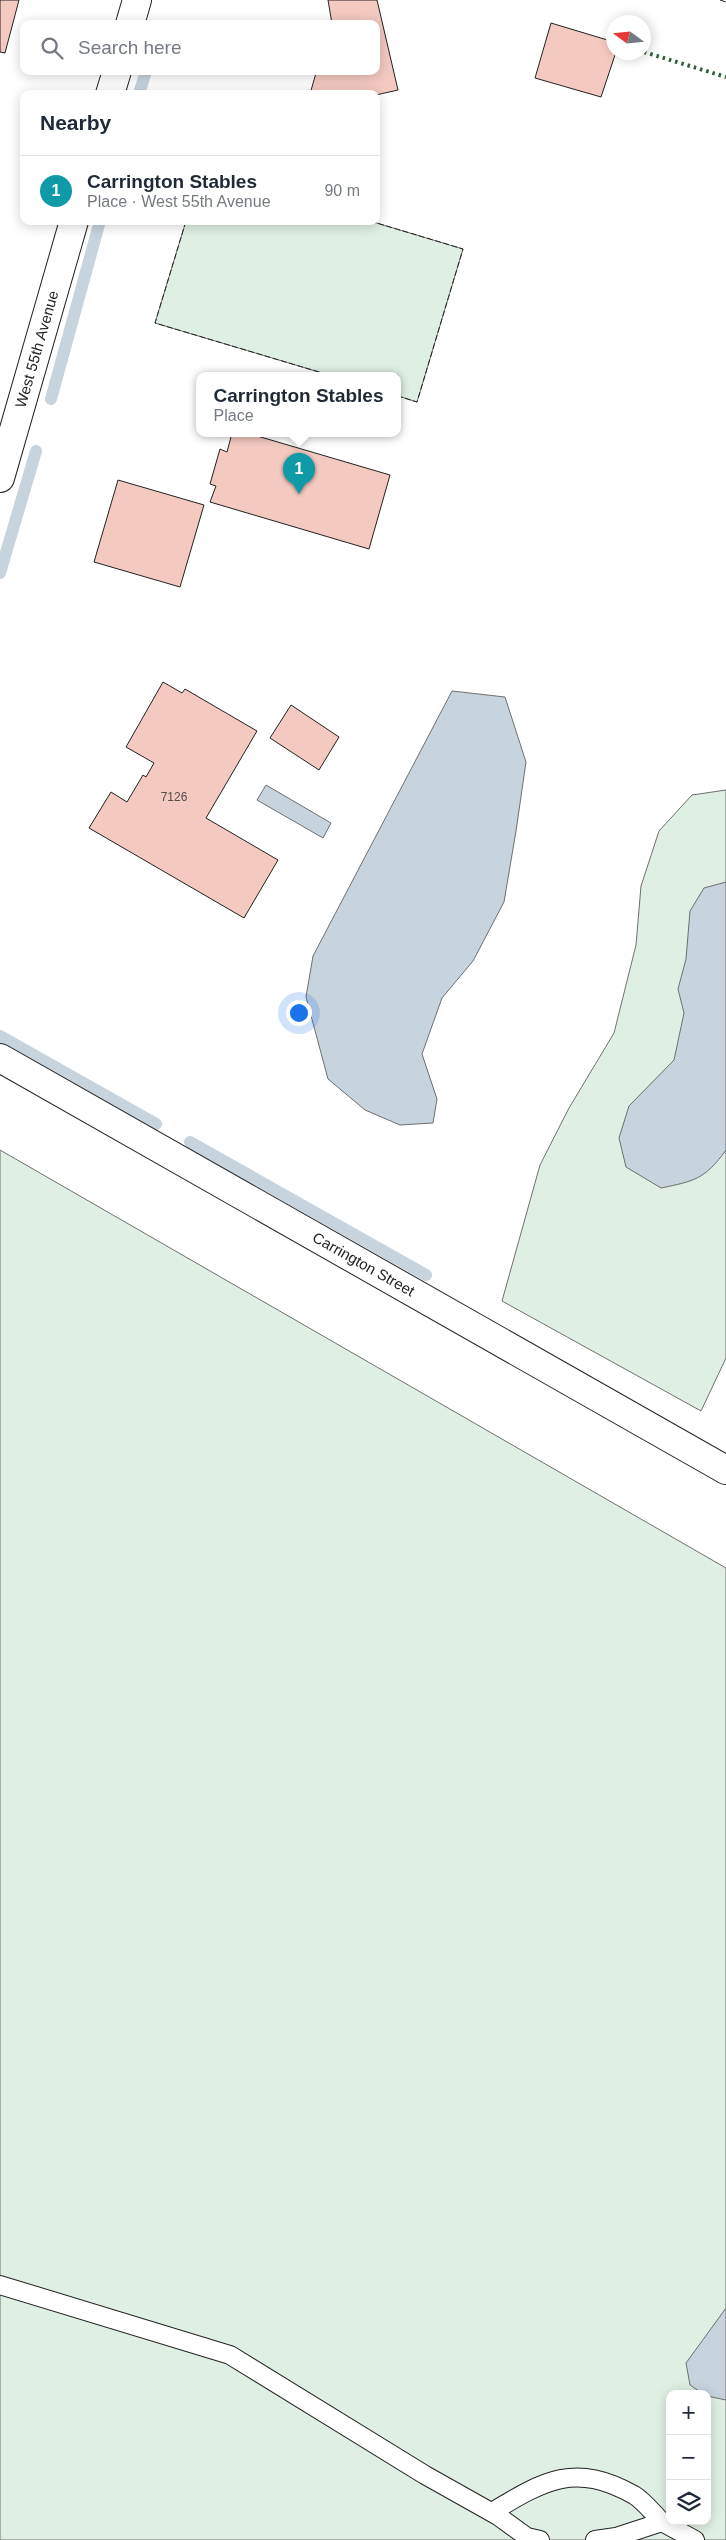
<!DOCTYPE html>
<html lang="en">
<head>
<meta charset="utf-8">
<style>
  :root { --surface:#fff; --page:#f6f6f7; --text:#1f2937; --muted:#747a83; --line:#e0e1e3; --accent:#ea580c }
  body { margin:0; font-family:Arial,sans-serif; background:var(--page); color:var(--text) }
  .controls { position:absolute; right:15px; bottom:15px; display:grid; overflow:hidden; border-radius:10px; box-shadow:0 2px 12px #0003 }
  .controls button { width:45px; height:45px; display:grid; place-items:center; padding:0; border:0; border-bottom:1px solid var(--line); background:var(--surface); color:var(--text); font:25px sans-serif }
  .compass { position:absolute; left:606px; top:15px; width:45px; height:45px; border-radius:50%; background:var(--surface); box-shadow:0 2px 12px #0003; rotate:285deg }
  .you { position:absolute; left:298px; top:1012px; width:18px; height:18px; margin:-12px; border:4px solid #fff; border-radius:50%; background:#1a73e8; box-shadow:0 0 0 8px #1a73e833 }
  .badge { display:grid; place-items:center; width:32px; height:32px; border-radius:50%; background:var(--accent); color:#fff; font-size:16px; font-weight:700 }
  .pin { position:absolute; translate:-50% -41px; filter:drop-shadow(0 1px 2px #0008) }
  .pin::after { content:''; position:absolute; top:26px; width:18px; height:15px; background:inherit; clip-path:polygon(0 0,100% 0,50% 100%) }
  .popup { position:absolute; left:196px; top:372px; width:205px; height:65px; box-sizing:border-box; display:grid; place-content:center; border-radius:10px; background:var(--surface); filter:drop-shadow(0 1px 4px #0005); font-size:16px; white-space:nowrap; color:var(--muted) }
  .popup b { font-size:19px; color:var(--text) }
  .popup::after { content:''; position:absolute; left:50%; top:100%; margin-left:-10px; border:10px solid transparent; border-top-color:var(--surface) }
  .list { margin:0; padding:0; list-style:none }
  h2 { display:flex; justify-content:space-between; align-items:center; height:65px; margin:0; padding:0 20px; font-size:21px }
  h2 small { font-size:16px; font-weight:400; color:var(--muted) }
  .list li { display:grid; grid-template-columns:32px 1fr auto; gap:15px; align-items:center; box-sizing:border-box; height:70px; padding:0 20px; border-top:1px solid var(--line) }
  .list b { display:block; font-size:19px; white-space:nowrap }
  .list p { margin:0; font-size:16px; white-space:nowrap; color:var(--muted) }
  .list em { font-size:16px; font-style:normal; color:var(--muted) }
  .icon { flex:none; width:28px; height:28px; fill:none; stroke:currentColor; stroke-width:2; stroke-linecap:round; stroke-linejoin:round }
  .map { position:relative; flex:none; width:726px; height:2540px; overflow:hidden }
  .search { position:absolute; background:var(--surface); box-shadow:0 2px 12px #0003; left:20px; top:20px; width:360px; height:55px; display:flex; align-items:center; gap:12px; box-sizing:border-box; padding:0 18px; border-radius:10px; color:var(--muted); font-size:19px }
  .panel { position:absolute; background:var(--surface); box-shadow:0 2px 12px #0003; left:20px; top:90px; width:360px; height:135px; border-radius:10px }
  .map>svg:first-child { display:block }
  .green { fill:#e0efe3; stroke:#6f6f6f; fill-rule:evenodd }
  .water { fill:#c7d3dd; stroke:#6f6f6f }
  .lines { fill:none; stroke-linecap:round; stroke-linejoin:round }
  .stream { stroke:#c7d3dd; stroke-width:12 }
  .building { fill:#f3c9c0; stroke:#222 }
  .lane-casing { stroke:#222; stroke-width:20 }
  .street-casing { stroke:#222; stroke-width:30 }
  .lane { stroke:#fff; stroke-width:18 }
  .street { stroke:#fff; stroke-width:28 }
  .hedge { stroke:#2f5e38; stroke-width:4; stroke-dasharray:2.5 4; stroke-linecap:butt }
  .fence { stroke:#222; stroke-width:1; stroke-dasharray:6 2.5; stroke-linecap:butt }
  .labels { text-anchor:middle; stroke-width:4; stroke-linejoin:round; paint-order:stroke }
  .number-label { font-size:12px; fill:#564c4a }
  .street-label { font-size:15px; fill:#222; stroke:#fff }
</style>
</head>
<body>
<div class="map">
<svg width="726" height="2540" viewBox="0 0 726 2540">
  <rect width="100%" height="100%" fill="#fff"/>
  <g class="green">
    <path d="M186,221H370L463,249L417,402L398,396V375H329L155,323Z"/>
    <path d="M726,790V1358L701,1411L502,1301L540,1165L569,1108L614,1033L636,945L641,886L659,831L692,795Z"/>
    <path d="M0,1150L726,1568V2540H0ZM670,2394H707V2521H670Z"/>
  </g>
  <g class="water">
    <path d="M452,691L505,697L526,762L516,831L504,902L473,961L442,998L422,1054L437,1099L433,1123L400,1125L365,1110L328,1079L306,997L313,956Z"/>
    <path d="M266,785L331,823L323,838L257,800Z"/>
    <path d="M726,882V1150C705,1179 695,1181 661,1188L626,1167L619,1138L629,1106L674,1060L684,1013L678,989L686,959L690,911L704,888Z"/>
    <path d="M726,2308V2400L707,2396V2394H703L690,2385L686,2363Z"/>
  </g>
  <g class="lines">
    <g class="stream">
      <path d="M139,94L146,71"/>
      <path d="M51,399L100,221"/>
      <path d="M0,573L36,451"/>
      <path d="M0,1036L156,1124"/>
      <path d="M190,1142L426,1275"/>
    </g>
  </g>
  <g class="building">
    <path d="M0,0H19L5,53L0,52Z"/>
    <path d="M328,0H377L398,90L376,95L310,94L316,73L320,71H376V24H332Z"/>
    <path d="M551,23L614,42V52H616L601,97L535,78Z"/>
    <path d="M232,433H247L390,475L369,549L210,502L216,486L210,484L220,449L227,452Z"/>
    <path d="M118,480L204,505L180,587L94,562Z"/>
    <path d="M163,682L182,693L185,689L257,731L206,818L278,860L244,918L89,828L111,792L127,802L143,775L146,777L154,763L126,747Z"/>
    <path d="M291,705L339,737L319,770L270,738Z"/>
  </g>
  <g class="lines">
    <g class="lane-casing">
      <g id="lane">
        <path d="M0,2285L230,2355L425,2475L498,2516L527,2537L540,2540"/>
        <path d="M492,2512C545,2480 575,2462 634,2495C644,2501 653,2513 662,2522"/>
        <path d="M595,2540L616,2537L662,2522L695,2540"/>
      </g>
    </g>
    <g class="street-casing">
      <g id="street">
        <path d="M130,24L137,0"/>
        <path d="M110,94L117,71"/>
        <path id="s1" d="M0,478L74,221"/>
        <path id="s2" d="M0,1058L726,1470"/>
      </g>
    </g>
    <use href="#lane" class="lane"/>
    <use href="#street" class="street"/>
    <path class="hedge" d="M644,52L726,77"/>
    <g class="fence">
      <path d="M720,0L726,2"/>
      <path d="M186,221L155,323L329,375"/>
      <path d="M370,221L463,249L417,402L398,396"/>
    </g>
  </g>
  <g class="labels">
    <g class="number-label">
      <text x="174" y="801">7126</text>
    </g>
    <g class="street-label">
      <text dy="5" stroke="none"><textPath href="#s1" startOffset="134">West 55th Avenue</textPath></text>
      <text dy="5" stroke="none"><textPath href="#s2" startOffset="418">Carrington Street</textPath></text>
    </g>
  </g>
</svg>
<div class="controls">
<button>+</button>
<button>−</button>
<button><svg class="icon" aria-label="layers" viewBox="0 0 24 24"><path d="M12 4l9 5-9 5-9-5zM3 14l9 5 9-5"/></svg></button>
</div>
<svg class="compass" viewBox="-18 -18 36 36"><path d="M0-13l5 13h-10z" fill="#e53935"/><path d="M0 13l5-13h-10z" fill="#747a83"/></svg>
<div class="you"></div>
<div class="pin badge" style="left:299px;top:494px;background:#0f9aa8">1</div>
<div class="popup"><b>Carrington Stables</b>Place</div>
<div class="search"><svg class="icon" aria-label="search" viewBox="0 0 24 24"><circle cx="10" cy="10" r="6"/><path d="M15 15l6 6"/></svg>Search here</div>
<section class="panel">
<h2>Nearby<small></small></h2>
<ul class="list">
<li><span class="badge" style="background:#0f9aa8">1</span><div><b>Carrington Stables</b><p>Place · West 55th Avenue</p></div><em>90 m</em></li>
</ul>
</section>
</div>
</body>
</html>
